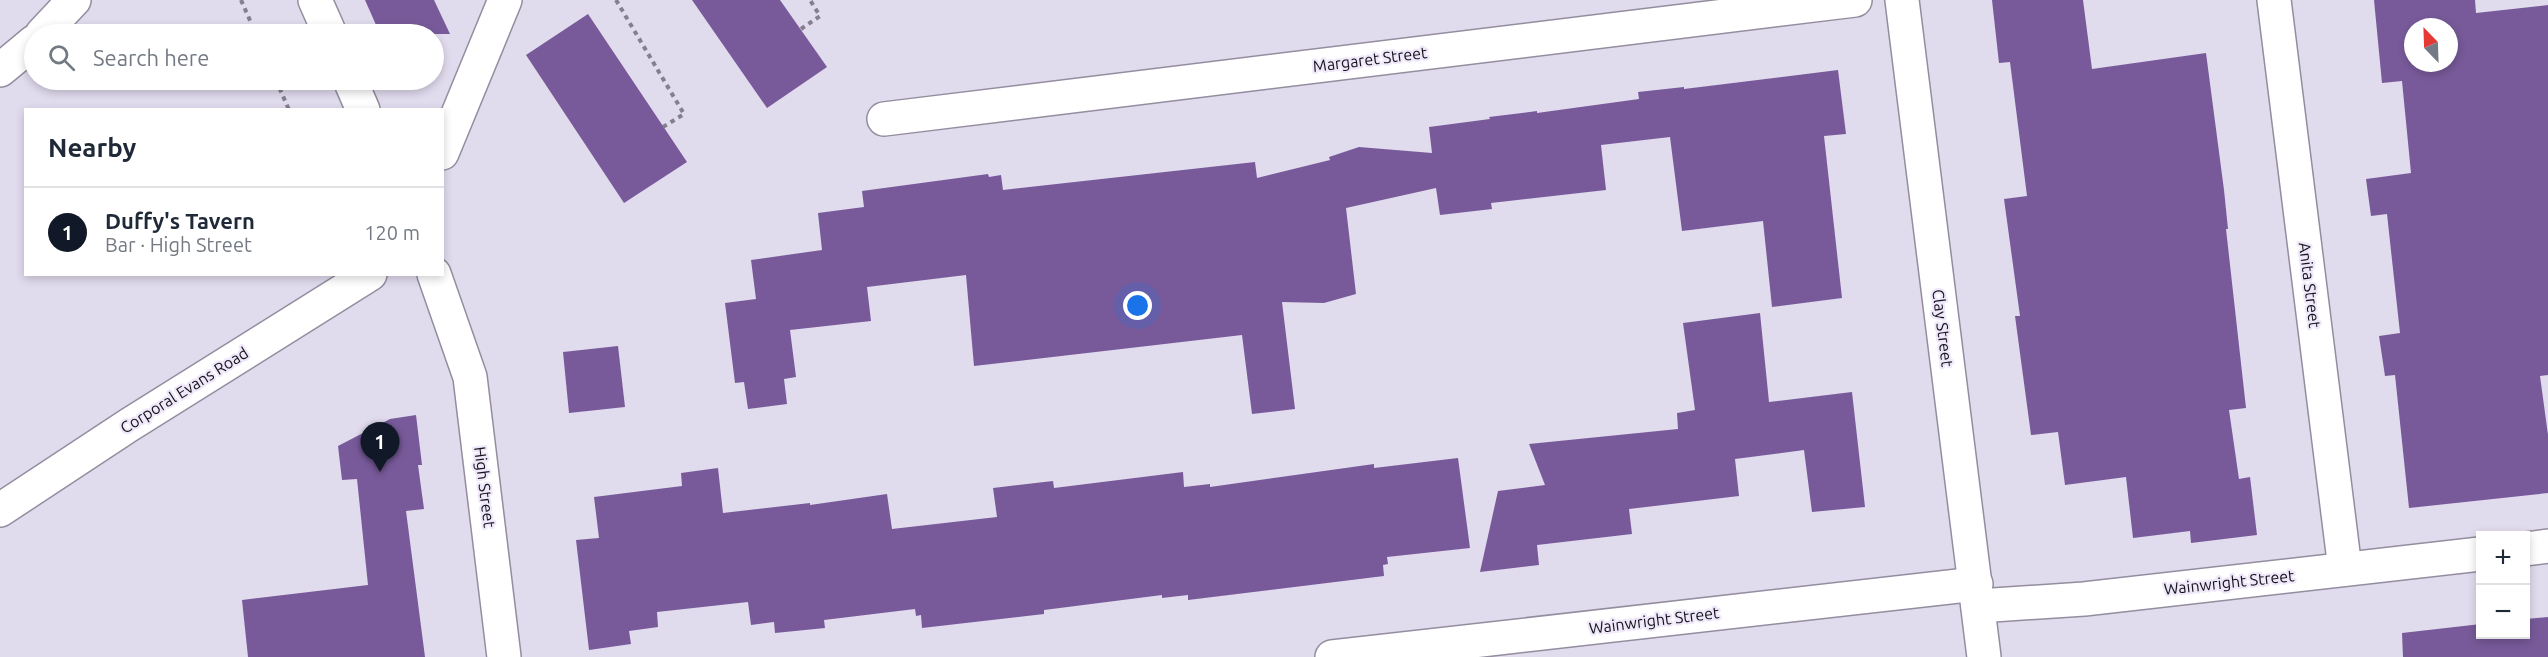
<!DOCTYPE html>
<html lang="en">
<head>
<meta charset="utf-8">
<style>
  :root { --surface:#fff; --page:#f6f6f7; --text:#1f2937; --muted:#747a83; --line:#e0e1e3; --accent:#111827 }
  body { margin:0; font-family:Ubuntu,sans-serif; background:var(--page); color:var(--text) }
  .controls { position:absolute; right:18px; bottom:18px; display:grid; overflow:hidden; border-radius:0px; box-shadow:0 3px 9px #0003 }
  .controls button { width:54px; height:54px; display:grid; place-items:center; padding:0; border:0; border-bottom:2px solid var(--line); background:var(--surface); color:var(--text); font:30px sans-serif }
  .compass { position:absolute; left:2404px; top:18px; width:54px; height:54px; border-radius:50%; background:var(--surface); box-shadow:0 3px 9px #0003; rotate:337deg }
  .you { position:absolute; left:1138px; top:306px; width:21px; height:21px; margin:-15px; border:4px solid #fff; border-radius:50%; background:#1a73e8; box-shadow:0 0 0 9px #1a73e833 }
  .badge { display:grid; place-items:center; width:39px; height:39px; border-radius:50%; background:var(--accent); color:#fff; font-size:20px; font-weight:700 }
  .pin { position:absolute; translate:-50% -50px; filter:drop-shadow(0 2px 3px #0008) }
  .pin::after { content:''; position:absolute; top:32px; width:21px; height:18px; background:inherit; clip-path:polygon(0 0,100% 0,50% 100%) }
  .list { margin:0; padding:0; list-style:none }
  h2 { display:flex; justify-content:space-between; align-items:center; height:78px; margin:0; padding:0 24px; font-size:26px }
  h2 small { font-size:20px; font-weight:400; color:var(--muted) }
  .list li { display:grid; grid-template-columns:39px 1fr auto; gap:18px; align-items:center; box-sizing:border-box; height:90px; padding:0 24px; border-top:2px solid var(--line) }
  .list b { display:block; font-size:22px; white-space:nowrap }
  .list p { margin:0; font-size:20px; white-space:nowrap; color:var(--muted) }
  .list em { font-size:20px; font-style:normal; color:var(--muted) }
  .icon { flex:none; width:33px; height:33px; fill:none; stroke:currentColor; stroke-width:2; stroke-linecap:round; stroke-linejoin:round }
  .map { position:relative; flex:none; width:2548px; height:657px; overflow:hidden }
  .search { position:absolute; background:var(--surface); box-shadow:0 3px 9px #0003; left:24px; top:24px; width:420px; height:66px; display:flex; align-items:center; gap:15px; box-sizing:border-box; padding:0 21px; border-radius:33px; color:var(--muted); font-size:22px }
  .panel { position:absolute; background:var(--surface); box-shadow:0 3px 9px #0003; left:24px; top:108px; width:420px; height:168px; border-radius:0px }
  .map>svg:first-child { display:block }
  .building { fill:#785a9a; fill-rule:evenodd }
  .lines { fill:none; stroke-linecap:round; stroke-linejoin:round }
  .minor-casing { stroke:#938d9f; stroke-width:36 }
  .path { stroke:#837f8c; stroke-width:4; stroke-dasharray:4.5 4.5; stroke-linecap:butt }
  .minor { stroke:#fff; stroke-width:33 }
  .labels { text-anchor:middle; stroke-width:4.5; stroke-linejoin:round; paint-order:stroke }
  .street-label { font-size:16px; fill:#151319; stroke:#efe8fb }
</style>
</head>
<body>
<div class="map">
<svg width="2548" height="657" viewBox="0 0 2548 657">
  <rect width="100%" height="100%" fill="#e1dbee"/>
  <g class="building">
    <path d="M365,0H434L450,34H380Z"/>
    <path d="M692,0H780L827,67L767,108Z"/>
    <path d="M1992,0H2083L2092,69L2206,53L2224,190L2228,229H2226L2246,408L2229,410L2239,479L2250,477L2257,535L2191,543L2190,531L2133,538L2126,477L2065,485L2058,432L2031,435L2015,316H2020L2004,199L2027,196L2010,62L1999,63Z"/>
    <path d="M2374,0H2475L2476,13L2548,5V375L2540,376L2548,435V493L2409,508L2395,375L2385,376L2379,336L2400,333L2387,214L2371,216L2366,179L2411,173L2402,81L2382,83ZM2413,27H2449V63H2413Z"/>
    <path d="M588,14L687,162L624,203L526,55Z"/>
    <path d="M1838,70L1846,134L1824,136L1842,298L1772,307L1763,221L1682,231L1670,137L1601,145L1606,190L1491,203L1492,209L1440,215L1436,188L1346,208L1356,294L1324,303L1282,302L1295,409L1252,414L1242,335L974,366L966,275L867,287L871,321L790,330L796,377L784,379L787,404L748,409L744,382L735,383L725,303L756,299L751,260L822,250L818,213L864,207L862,191L988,174L989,177L1001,175L1003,190L1255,162L1257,178L1330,160L1329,157L1359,147L1432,153L1429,127L1490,119L1489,117L1537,111V113L1639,99L1638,92L1684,87V89Z"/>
    <path d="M1760,313L1769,402L1852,392L1865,507L1812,512L1804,450L1735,459L1739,496L1629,509L1632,534L1537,545L1539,565L1480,572L1498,491L1545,485L1529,444L1678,429L1677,413L1695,410L1683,323Z"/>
    <path d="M618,346L625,407L569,413L563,352Z"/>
    <path d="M416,415L422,465H418L424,509L406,511L425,657H248L242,600L368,585L357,479L342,480L338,446L390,419Z"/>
    <path d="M1458,458L1470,548L1387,557L1388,564L1383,565L1384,576L1188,600V595L1162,598V595L1044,610V614L922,628L921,615L916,616L915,609L824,620L825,628L775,633L774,622L751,625L748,602L657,612L658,627L629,631L631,644L589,650L576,540L599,538L594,497L682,486L681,473L718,468L723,513L810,503V505L887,494L892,529L997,517L993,488L1053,481L1054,488L1183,472L1184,487L1210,484V487L1374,464V468Z"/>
    <path d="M2548,617V657H2403L2402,633L2481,624V634H2526V619Z"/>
  </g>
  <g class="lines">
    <g class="minor-casing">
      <g id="minor">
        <path d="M315,0L330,34"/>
        <path d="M1902,0L1984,657"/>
        <path d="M2274,0L2345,569"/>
        <path d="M42,34L74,0"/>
        <path d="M0,70L34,42"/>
        <path d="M350,80L363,110"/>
        <path d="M884,119L1855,0"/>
        <path d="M442,153L505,0"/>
        <path d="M434,274L470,377L504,657"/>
        <path d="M0,510L129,425L370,274"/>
        <path d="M2526,549L2548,546"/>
        <path d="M1978,606L2084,599L2480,554"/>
        <path d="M1332,657L1976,584"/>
      </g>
    </g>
    <g class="path">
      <path d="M241,0L256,34"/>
      <path d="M616,0L684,114L663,127"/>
      <path d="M801,29L820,16L810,0"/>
      <path d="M276,80L289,110"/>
    </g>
    <use href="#minor" class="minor"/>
  </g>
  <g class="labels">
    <g class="street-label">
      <text transform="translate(1370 59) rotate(-7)" y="6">Margaret Street</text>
      <text transform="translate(2310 285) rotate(83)" y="6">Anita Street</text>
      <text transform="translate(1943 328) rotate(83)" y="6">Clay Street</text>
      <text transform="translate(184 390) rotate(-32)" y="6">Corporal Evans Road</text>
      <text transform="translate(485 487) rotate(83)" y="6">High Street</text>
      <text transform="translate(2229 582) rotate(-6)" y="6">Wainwright Street</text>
      <text transform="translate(1654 620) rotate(-7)" y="6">Wainwright Street</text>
    </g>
  </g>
</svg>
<div class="controls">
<button>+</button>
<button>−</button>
</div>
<svg class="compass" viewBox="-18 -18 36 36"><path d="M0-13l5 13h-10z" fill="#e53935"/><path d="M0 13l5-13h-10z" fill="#747a83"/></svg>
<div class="you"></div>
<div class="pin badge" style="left:380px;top:472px">1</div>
<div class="search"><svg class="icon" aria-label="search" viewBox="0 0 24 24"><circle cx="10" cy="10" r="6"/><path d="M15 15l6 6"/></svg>Search here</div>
<section class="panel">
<h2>Nearby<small></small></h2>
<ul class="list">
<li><span class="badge">1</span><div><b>Duffy's Tavern</b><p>Bar · High Street</p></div><em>120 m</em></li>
</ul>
</section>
</div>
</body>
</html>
